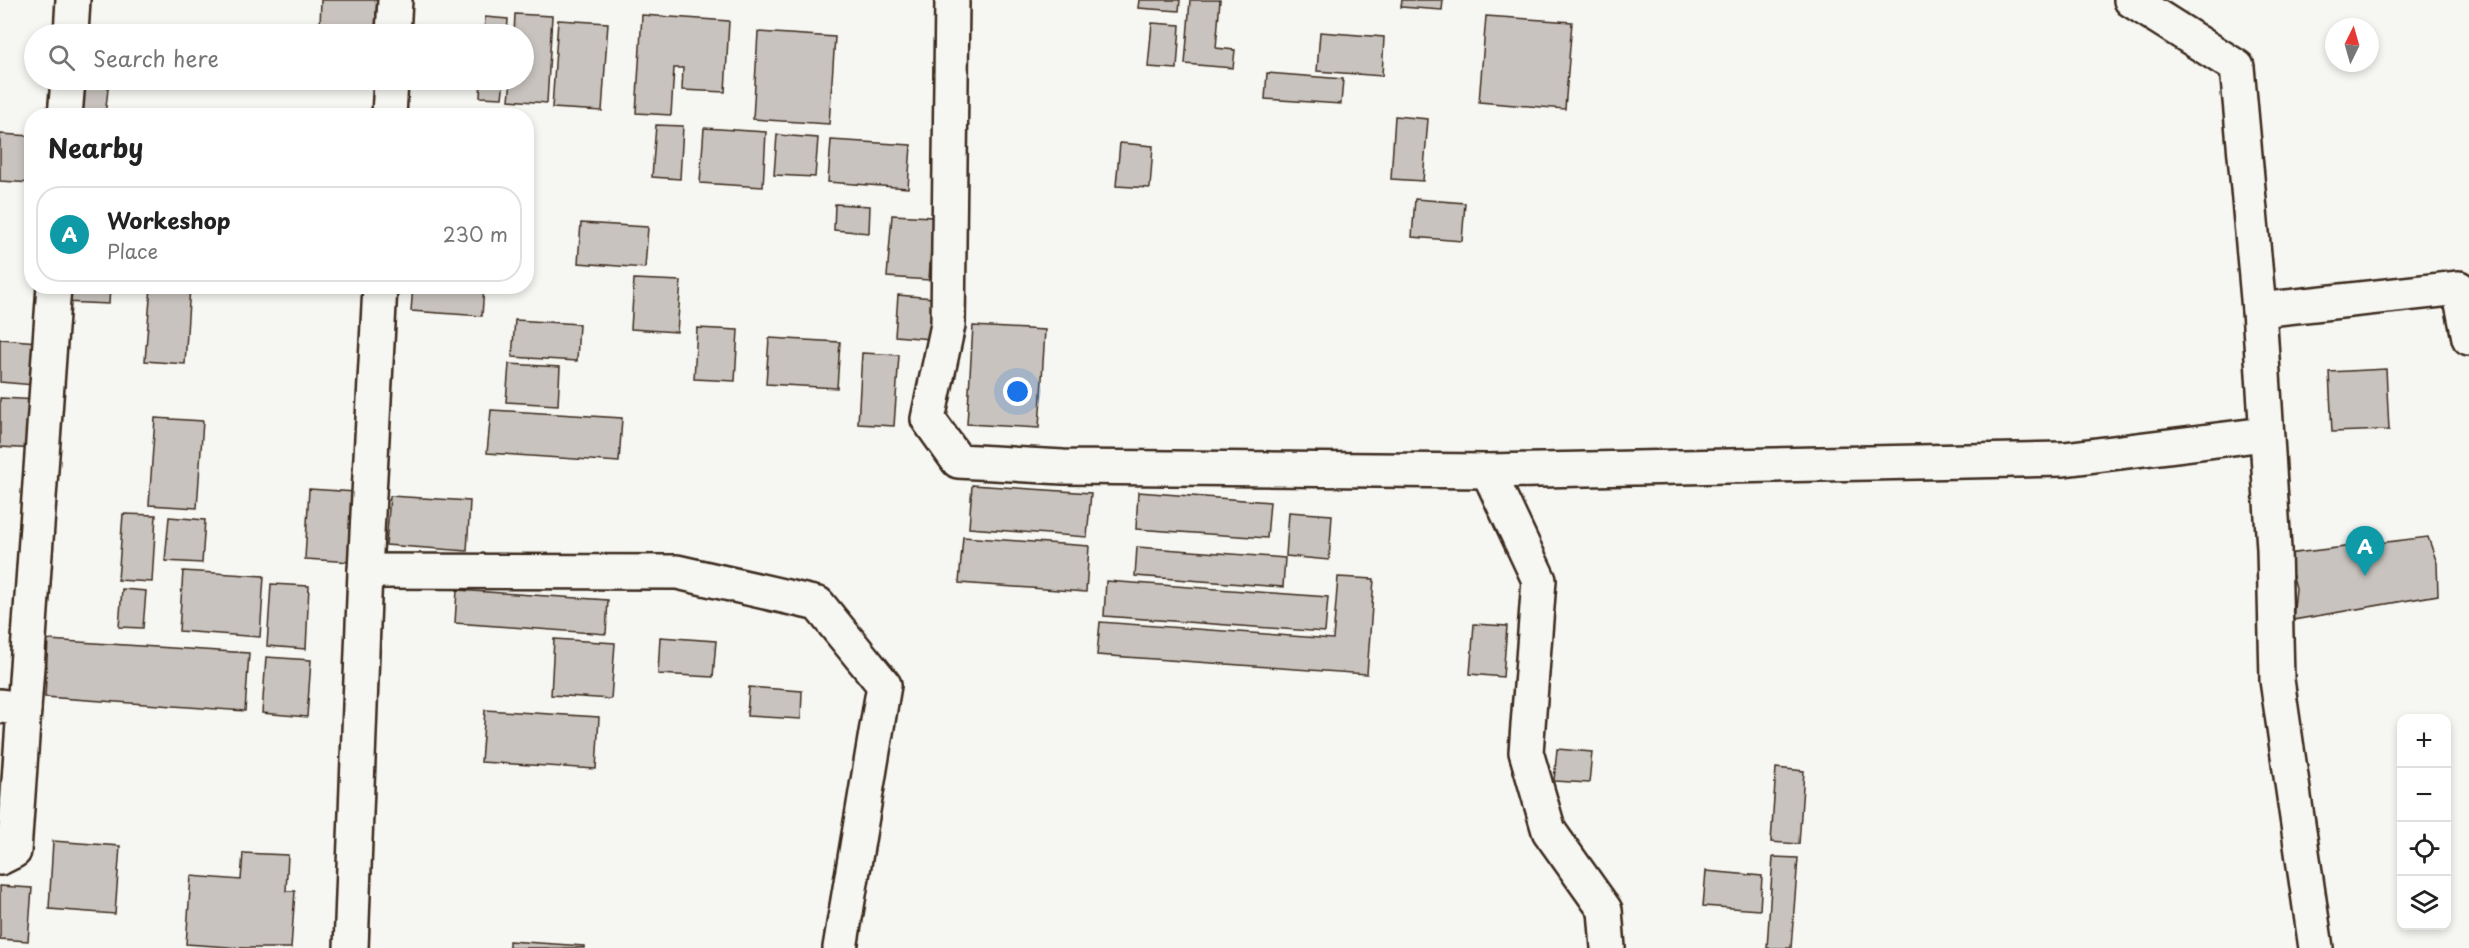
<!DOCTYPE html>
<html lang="en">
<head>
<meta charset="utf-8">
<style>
  :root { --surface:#fff; --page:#f2f2f2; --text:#222; --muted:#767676; --line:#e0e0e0; --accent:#db2777 }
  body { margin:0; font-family:"Playpen Sans",sans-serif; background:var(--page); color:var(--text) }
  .controls { position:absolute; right:18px; bottom:18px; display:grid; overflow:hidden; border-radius:12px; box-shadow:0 3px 9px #0003 }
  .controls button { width:54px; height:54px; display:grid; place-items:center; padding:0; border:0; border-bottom:2px solid var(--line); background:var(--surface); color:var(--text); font:30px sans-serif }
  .compass { position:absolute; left:2325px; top:18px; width:54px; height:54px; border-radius:50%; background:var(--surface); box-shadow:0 3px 9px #0003; rotate:5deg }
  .you { position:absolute; left:1018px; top:392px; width:21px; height:21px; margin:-15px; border:4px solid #fff; border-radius:50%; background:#1a73e8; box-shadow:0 0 0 9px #1a73e833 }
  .badge { display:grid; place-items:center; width:39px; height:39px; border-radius:50%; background:var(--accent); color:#fff; font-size:20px; font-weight:700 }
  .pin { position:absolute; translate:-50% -50px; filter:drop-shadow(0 2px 3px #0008) }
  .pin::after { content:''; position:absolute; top:32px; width:21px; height:18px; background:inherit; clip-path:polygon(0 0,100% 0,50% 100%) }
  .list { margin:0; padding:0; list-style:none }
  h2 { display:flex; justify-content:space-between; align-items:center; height:78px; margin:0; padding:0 24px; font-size:26px }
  h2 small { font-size:20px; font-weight:400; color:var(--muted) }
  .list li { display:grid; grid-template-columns:39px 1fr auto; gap:18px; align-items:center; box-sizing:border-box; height:96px; margin:0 12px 12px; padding:0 12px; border:2px solid var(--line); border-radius:24px }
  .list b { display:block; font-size:22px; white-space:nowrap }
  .list p { margin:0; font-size:20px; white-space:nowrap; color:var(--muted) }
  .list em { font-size:20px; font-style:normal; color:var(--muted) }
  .icon { flex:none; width:33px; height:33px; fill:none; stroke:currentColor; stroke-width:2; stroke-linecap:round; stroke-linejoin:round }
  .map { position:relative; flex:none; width:2469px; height:948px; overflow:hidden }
  .search { position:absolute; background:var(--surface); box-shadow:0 3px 9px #0003; left:24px; top:24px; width:510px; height:66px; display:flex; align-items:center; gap:15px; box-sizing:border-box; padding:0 21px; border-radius:33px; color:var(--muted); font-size:22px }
  .panel { position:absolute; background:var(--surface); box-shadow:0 3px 9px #0003; left:24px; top:108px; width:510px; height:186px; border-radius:24px }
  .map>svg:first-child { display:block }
  .building { fill:#c8c3be; stroke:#3b2a1e; stroke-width:1.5 }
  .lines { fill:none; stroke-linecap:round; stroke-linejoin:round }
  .street-casing { stroke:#3b2a1e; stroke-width:38 }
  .street { stroke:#f6f6f2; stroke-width:33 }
</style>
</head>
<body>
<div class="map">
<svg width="2469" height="948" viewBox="0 0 2469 948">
  <rect width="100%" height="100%" fill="#f6f6f2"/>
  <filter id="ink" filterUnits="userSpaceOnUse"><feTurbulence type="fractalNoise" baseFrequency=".0167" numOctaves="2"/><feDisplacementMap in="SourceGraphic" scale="12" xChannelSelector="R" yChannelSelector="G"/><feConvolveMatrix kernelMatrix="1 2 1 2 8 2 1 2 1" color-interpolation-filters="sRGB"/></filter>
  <g filter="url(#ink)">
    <g class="building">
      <path d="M321,0H377L375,30L320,26Z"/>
      <path d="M1139,0H1180L1179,11L1138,8Z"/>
      <path d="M1190,0H1220L1216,48L1235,50L1233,68L1185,64Z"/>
      <path d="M1402,0H1443L1442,10L1401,7Z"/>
      <path d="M515,14L552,16L547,103L509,100L511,80H524V34H514Z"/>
      <path d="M642,15L729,21L725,92L682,90L683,68H674L671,115L636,113Z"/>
      <path d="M1486,16L1572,22L1565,109L1479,102Z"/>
      <path d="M485,17L508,19L507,34H484Z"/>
      <path d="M558,20L608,23L602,111L552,108Z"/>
      <path d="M1152,23L1180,25L1177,69L1148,67Z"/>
      <path d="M758,32L835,37L829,124L753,119Z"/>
      <path d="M1320,32L1384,37L1382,76L1317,71Z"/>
      <path d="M1267,73L1343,79L1341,104L1265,99Z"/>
      <path d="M76,80H109L105,116H73Z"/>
      <path d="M481,80H504L502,98L480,97Z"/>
      <path d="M1395,116L1428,119L1423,181L1391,179Z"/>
      <path d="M656,125L683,126L680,179L652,177Z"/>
      <path d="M704,128L766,132L763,187L700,183Z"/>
      <path d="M0,134L32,136V183L0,181Z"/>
      <path d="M777,135L818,138L815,177L774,175Z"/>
      <path d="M831,140L911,145L908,188L828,182Z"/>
      <path d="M1120,143L1153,146L1150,188L1116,186Z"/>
      <path d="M1415,199L1465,203L1462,241L1412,237Z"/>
      <path d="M835,204L870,206L869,233L834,230Z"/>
      <path d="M892,215L933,217L929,280L887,277Z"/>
      <path d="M581,223L648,227L645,268L578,263Z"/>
      <path d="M634,279L681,281L677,332L631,329Z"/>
      <path d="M64,286H110L109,304L63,302Z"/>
      <path d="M151,286H190L185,364L145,361Z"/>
      <path d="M413,286H484L482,316L411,311Z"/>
      <path d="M898,295L933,298L931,339L895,336Z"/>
      <path d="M515,320L579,324L577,361L512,357Z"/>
      <path d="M973,326L1045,330L1039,428L967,424Z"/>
      <path d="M697,328L738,330L735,381L694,379Z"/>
      <path d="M769,338L840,342L837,388L766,384Z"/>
      <path d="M0,339L38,342L34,385L0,382Z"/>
      <path d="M862,353L899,355L894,426L858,424Z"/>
      <path d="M509,364L560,367L558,405L506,402Z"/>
      <path d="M2386,369L2389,430L2332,432L2329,372Z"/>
      <path d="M0,398L40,400L37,449L0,447Z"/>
      <path d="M491,410L622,418L619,462L487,453Z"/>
      <path d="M155,418L203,421L197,508L149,505Z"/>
      <path d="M972,485L1091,493L1087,537L969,528Z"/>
      <path d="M309,489L356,492L352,562L305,559Z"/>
      <path d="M1138,492L1270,502L1267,538L1136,529Z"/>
      <path d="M390,496L470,501L467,551L386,545Z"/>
      <path d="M1289,512L1332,515L1329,560L1286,556Z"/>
      <path d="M123,514L156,515L152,582L118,580Z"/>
      <path d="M169,517L205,520L202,563L165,561Z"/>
      <path d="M963,537L1089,546L1086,592L959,583Z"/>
      <path d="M2428,537L2437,563L2438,595L2293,620L2296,588L2287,554Z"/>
      <path d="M1137,547L1285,558L1283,587L1135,576Z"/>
      <path d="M183,571L264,576L260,637L179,631Z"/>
      <path d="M1338,577L1374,579L1367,674L1097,655L1100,622L1333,639Z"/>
      <path d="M1106,581L1328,597L1325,632L1104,616Z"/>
      <path d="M271,584L309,586L306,649L267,646Z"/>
      <path d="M122,589L146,591L143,628L119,627Z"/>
      <path d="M457,590L608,600L606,634L455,623Z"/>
      <path d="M1474,624L1507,626L1503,677L1470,674Z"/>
      <path d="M660,637L716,641L713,677L658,674Z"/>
      <path d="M554,639L615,643L611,699L551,695Z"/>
      <path d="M48,640L249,653L245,711L45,697Z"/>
      <path d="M266,657L311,660L307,717L262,713Z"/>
      <path d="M749,687L802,691L801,719L747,716Z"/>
      <path d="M485,710L599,717L596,769L481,762Z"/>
      <path d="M1557,749L1592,752L1589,783L1554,781Z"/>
      <path d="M1776,768L1804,771L1799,844L1771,842Z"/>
      <path d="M53,841L120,846L115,914L49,909Z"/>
      <path d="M243,853L288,855L286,891H295L291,948H244L186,944L191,876L241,880Z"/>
      <path d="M1773,857L1798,858L1791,948H1767Z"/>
      <path d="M1706,871L1762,876L1760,910L1703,906Z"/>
      <path d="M0,886L32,888L28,941L0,939Z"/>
      <path d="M509,941L584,946V948H509Z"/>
    </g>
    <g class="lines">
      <g class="street-casing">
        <g id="street">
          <path d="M952,0L948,325L928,419L958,461L1063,467L1488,471L2064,459L2265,434"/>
          <path d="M2131,0L2237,67L2259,310L2274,549L2277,680L2316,948"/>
          <path d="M71,34L73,0"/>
          <path d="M393,34L395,0"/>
          <path d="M65,116L68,80"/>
          <path d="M389,116L391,80"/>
          <path d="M2259,310L2459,288L2469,338"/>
          <path d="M1488,471L1539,580L1526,752L1549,831L1605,910L1608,948"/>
          <path d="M365,571L677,572L818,604L884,685L840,948"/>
          <path d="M0,706L24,709L14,851L0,858"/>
          <path d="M24,709L54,286"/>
          <path d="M351,948L365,571L380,286"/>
        </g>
      </g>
      <use href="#street" class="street"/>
    </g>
  </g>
</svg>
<div class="controls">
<button>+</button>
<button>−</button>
<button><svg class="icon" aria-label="locate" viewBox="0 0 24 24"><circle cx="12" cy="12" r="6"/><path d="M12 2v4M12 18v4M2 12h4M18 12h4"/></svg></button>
<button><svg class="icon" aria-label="layers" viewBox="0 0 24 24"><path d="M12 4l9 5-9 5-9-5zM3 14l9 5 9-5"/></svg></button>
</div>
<svg class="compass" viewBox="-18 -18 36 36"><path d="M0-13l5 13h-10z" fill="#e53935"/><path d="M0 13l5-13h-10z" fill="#767676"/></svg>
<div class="you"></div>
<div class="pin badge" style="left:2365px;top:576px;background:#0f9aa8">A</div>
<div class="search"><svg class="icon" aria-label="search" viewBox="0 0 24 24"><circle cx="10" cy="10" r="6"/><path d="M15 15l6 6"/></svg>Search here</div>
<section class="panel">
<h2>Nearby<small></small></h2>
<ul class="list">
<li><span class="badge" style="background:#0f9aa8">A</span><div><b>Workeshop</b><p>Place</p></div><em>230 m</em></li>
</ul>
</section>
</div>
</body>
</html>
